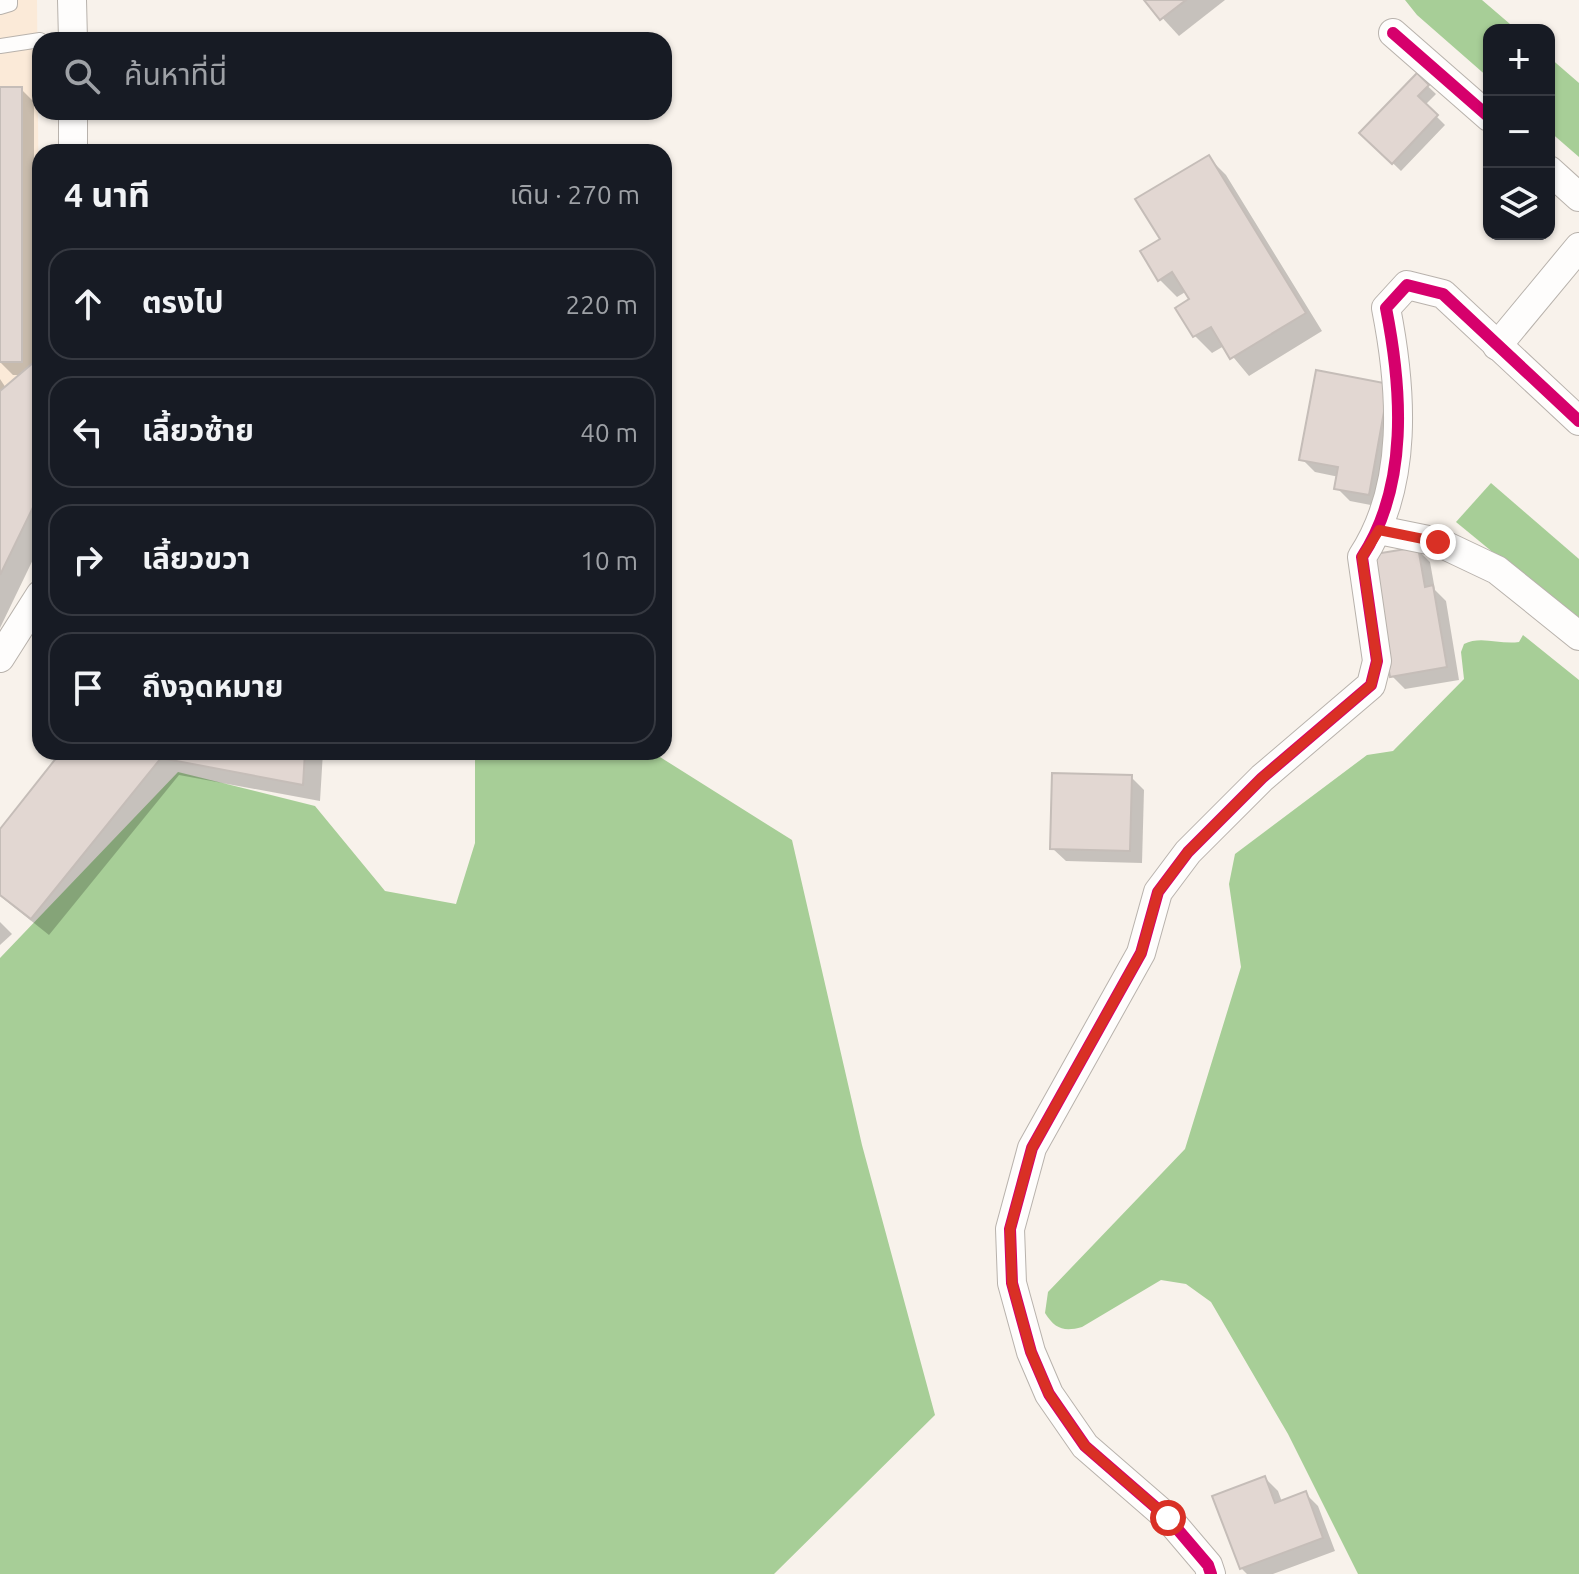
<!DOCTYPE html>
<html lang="th">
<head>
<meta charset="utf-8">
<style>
  :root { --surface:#171b24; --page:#242831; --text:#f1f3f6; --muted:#9ea1a6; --line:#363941 }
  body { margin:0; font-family:Ubuntu,"Noto Sans Thai",sans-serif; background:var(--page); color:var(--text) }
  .controls { position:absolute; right:24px; top:24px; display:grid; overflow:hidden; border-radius:16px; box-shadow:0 2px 6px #0004 }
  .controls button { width:72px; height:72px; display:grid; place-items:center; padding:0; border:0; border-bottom:2px solid var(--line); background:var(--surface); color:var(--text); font:40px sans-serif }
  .stop { position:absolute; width:24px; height:24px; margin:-18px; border:6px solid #d93025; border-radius:50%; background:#fff }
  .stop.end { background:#d93025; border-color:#fff; box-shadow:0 2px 8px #0008 }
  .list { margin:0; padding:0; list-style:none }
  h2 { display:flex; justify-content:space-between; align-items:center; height:104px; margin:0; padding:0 32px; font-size:34px }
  h2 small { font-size:26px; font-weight:400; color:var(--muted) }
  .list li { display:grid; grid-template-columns:52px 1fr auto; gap:24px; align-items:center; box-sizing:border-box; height:112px; margin:0 16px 16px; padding:0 16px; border:2px solid var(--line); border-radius:24px }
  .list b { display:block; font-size:30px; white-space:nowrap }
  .list em { font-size:26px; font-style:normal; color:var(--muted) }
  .icon { flex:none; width:44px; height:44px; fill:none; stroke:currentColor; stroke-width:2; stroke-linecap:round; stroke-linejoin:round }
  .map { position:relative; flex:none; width:1579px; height:1574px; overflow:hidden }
  .search { position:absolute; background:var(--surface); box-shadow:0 2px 6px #0004; left:32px; top:32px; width:640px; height:88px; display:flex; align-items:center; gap:20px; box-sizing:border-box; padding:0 28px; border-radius:24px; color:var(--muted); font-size:30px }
  .panel { position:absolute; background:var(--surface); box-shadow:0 2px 6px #0004; left:32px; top:144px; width:640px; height:616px; border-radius:24px }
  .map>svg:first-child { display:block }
  .built { fill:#fbead8 }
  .water { fill:#a7ce97 }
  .shadow { fill:#0003 }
  .building { fill:#e2d7d2; stroke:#c5bdb8; stroke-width:2 }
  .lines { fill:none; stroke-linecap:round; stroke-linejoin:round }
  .lane-casing { stroke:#b8b2ac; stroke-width:16 }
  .street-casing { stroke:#b8b2ac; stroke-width:30 }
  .lane { stroke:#fefdfc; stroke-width:14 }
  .street { stroke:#fefdfc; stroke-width:28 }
  .cycleway-casing { stroke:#fff; stroke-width:17 }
  .cycleway { stroke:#d6006c; stroke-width:12 }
  .route { stroke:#d93025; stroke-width:10 }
</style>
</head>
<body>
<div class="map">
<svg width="1579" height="1574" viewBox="0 0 1579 1574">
  <rect width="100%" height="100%" fill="#f8f2eb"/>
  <path class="built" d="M0,0H37L40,357L0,391Z"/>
  <g class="water">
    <path d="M1405,0H1482L1517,30H1489V78L1417,15Z"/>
    <path d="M1549,57L1579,83V157L1549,131Z"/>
    <path d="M1491,483L1579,559V623L1456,522Z"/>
    <path d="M1523,635L1579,680V1574H1358L1288,1434L1211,1302L1186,1284L1161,1280L1082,1327C1064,1332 1055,1329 1045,1313L1048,1292L1185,1149L1241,967L1229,884L1235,854L1367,755L1393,751L1464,679L1461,652L1464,644C1481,635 1500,645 1519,642Z"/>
    <path d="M475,752H652L792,840L862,1145L935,1415L774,1574H0V958L178,772L315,806L385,891L456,904L475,843Z"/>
  </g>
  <g class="shadow">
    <path d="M1146,0H1225L1179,36Z"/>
    <path d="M1417,76L1436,94L1425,105L1445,125L1401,171L1362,133Z"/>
    <path d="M0,89H21L34,102V364L40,360V545L0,628V379L6,388L22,375H13L0,362Z"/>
    <path d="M1208,157L1226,175L1322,331L1249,376L1224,346L1212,353L1195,336L1178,308L1192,300L1187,291L1177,297L1160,280L1163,240Z"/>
    <path d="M1388,385L1381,507L1350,501L1337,488L1339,477L1315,472L1302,459Z"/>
    <path d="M1417,549L1430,562L1435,590L1446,601L1459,680L1405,689L1392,676Z"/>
    <path d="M63,752H323L320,801L179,775L49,935L0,896V833Z"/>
    <path d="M1131,777L1144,790L1142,863L1066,861L1052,848Z"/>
    <path d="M0,922L12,934L0,945Z"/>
    <path d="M1265,1478L1278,1491L1282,1502L1305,1493L1318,1506L1335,1551L1273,1574H1247L1241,1568Z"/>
  </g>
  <g class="building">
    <path d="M1144,0H1186L1160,20Z"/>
    <path d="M1417,73L1429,85L1418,96L1438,115L1392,164L1359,133Z"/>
    <rect x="0" y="87" width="22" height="275"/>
    <path d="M1209,155L1306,313L1230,359L1211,327L1193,337L1175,308L1189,299L1172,272L1158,281L1140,251L1160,239L1135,199Z"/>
    <path d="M40,357V493L0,575V391Z"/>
    <path d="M1316,370L1389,384L1369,495L1334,489L1338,467L1299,460Z"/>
    <path d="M1418,547L1425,587L1433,585L1447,667L1390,677L1369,555Z"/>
    <path d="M61,752H305L303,785L161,758L31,919L0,895V829Z"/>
    <path d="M1052,773L1132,775L1130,851L1050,849Z"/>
    <path d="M1265,1476L1275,1503L1306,1491L1323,1538L1240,1569L1212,1496Z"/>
  </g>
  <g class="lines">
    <g class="lane-casing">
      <g id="lane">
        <path d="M0,7L10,4V0"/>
        <path d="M0,46L40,40"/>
      </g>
    </g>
    <g class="street-casing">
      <g id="street">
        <path d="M72,0L73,40"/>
        <path d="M1393,33L1489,117"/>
        <path d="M73,112V152"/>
        <path d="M1549,170L1579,197"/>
        <path d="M1497,346L1579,247"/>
        <path d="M1379,530L1438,542L1497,570L1579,636"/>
        <path d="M0,658L40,595"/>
        <path d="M1211,1574L1208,1565L1168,1518L1085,1446L1049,1394L1031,1352L1012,1283L1010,1229L1032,1148L1141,953L1158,892L1188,852L1262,778L1371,685L1377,661L1362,557C1409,485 1402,389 1386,308L1407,285L1443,294L1579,421"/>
      </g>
    </g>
    <use href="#lane" class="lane"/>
    <use href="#street" class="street"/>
    <g class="cycleway-casing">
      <g id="cycleway">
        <path d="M1393,33L1489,117"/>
        <path d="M1211,1574L1208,1565L1168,1518L1085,1446L1049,1394L1031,1352L1012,1283L1010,1229L1032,1148L1141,953L1158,892L1188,852L1262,778L1371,685L1377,661L1362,557C1409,485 1402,389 1386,308L1407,285L1443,294L1579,421"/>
      </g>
    </g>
    <use href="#cycleway" class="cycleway"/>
  </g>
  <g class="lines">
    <path class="route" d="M1168,1518L1085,1446L1049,1394L1031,1352L1012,1283L1010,1229L1032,1148L1141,953L1158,892L1188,852L1262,778L1371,685L1377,661L1362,557L1379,530L1438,542"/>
  </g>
</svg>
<div class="controls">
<button>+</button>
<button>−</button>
<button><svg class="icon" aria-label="layers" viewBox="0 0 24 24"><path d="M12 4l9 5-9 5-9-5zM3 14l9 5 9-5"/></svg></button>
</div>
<div class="stop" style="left:1168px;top:1518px"></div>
<div class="stop end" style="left:1438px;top:542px"></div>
<div class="search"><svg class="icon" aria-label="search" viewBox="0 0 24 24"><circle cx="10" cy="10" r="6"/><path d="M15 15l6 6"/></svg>ค้นหาที่นี่</div>
<section class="panel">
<h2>4 นาที<small>เดิน · 270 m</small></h2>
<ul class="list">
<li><svg class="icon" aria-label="ahead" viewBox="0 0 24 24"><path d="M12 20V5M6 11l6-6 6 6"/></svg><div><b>ตรงไป</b></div><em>220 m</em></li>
<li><svg class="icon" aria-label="left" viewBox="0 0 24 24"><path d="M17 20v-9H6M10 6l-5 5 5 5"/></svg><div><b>เลี้ยวซ้าย</b></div><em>40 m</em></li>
<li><svg class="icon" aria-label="right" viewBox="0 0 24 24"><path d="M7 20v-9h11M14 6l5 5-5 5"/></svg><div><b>เลี้ยวขวา</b></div><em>10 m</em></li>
<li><svg class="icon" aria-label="arrive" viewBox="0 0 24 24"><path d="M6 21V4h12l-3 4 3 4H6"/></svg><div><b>ถึงจุดหมาย</b></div></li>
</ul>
</section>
</div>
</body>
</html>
